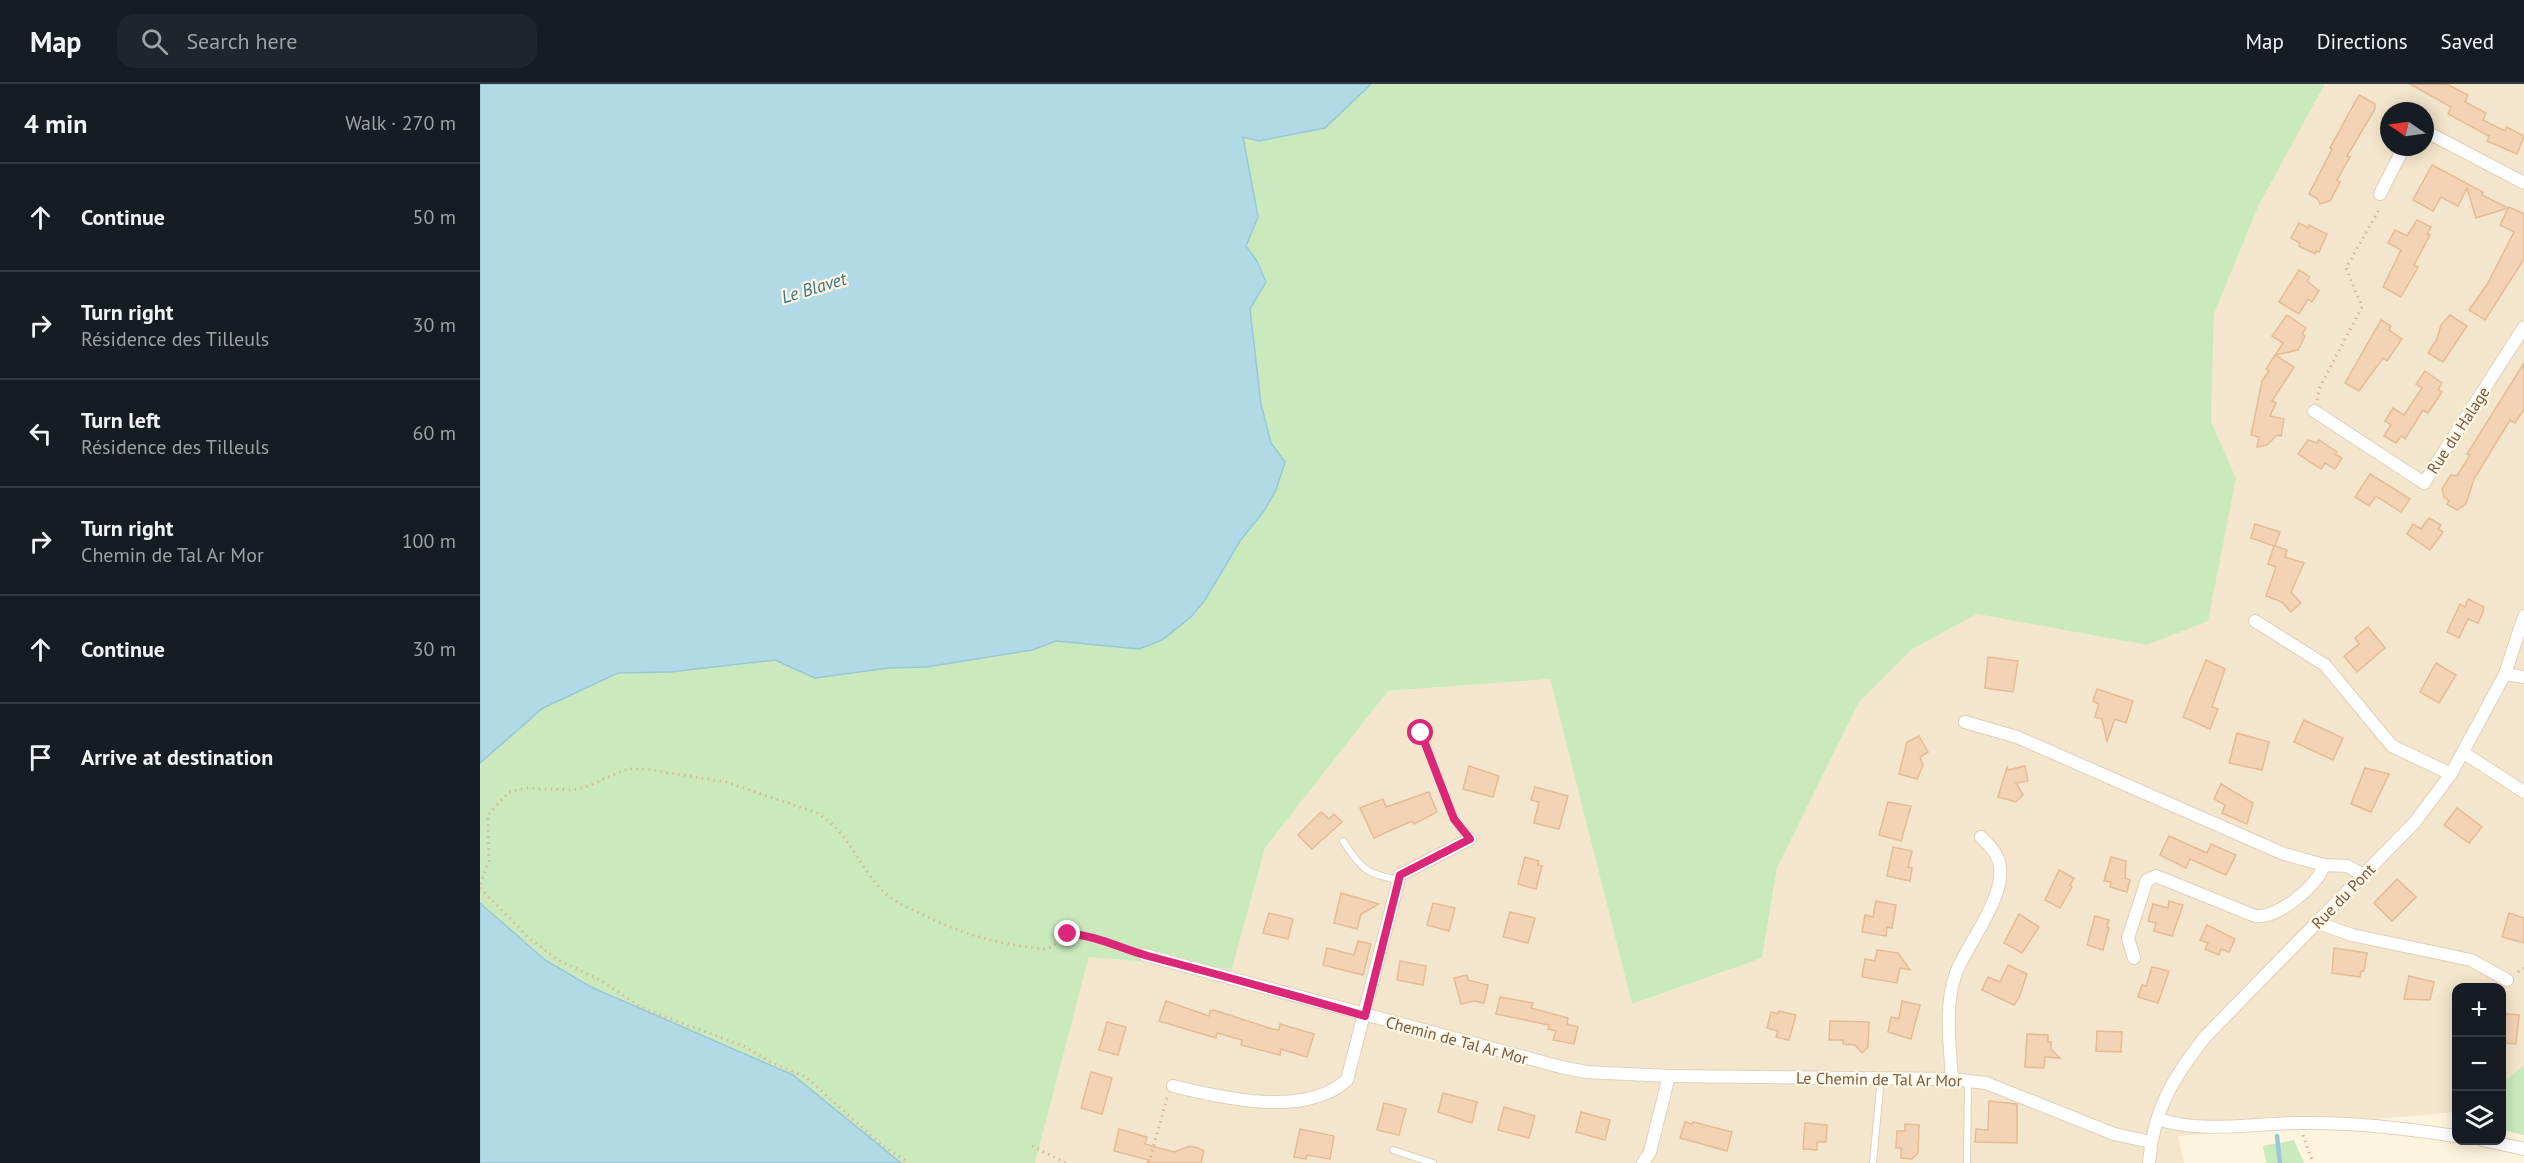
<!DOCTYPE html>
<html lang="en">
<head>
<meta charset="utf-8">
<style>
  :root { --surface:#171b24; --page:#20242c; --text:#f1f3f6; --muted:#9ea1a6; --line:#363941 }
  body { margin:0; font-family:"PT Sans",sans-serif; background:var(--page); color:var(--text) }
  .controls { position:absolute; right:18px; bottom:18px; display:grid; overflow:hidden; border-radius:12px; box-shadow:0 3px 15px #0003 }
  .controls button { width:54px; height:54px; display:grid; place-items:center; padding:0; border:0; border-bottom:2px solid var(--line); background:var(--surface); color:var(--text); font:30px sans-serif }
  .compass { position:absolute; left:1900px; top:18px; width:54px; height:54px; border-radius:50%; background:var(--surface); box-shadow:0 3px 15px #0003; rotate:283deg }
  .stop { position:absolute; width:18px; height:18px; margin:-14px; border:4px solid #db2777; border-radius:50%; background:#fff }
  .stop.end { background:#db2777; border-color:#fff; box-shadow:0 2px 6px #0008 }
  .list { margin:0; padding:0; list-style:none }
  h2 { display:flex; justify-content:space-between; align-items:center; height:78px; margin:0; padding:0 24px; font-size:26px }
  h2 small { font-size:20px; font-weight:400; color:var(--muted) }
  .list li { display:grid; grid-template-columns:39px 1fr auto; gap:18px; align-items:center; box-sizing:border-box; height:108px; padding:0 24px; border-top:2px solid var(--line) }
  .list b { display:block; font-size:22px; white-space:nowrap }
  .list p { margin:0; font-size:20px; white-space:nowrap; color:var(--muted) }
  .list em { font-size:20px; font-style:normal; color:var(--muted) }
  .icon { flex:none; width:33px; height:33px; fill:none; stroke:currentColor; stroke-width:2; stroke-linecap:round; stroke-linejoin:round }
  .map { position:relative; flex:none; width:2044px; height:1079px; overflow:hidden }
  header { display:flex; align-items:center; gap:36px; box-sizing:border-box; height:84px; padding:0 30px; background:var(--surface); border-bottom:2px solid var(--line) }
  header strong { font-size:28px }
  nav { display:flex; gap:33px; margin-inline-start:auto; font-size:21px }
  .search { width:420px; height:54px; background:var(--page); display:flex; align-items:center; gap:15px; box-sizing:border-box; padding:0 21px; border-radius:18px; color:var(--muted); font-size:22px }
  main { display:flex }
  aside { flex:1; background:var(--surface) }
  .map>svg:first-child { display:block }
  .residential { fill:#f4e6cc; fill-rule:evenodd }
  .green { fill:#caeabd }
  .water { fill:#b2d9e6; stroke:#98c8d8; stroke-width:1.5 }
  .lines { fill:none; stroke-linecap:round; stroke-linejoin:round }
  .stream { stroke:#98c8d8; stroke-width:4.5 }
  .building { fill:#f3d3b5; stroke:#e5bb95; stroke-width:1.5 }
  .service-casing { stroke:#e0d0ba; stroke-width:8 }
  .minor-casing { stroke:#e0d0ba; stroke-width:14 }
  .path { stroke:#d7b799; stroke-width:3; stroke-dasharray:1.5 4.5; stroke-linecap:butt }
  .service { stroke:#fff; stroke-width:6 }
  .minor { stroke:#fff; stroke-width:12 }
  .route { stroke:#db2777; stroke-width:8 }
  .labels { text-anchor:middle; stroke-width:4.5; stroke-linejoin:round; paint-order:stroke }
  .street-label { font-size:16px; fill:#725a46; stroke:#fff7e4 }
  .water-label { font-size:18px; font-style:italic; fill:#3f7487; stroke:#fff7e4 }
</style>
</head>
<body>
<header>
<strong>Map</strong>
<div class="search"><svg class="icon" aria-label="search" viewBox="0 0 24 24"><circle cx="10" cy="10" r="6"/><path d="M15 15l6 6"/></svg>Search here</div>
<nav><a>Map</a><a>Directions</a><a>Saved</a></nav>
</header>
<main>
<aside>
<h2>4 min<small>Walk · 270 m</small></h2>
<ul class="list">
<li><svg class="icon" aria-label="ahead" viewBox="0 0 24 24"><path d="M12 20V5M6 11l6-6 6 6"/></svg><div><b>Continue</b></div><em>50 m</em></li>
<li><svg class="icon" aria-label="right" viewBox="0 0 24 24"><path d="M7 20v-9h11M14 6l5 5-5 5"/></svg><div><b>Turn right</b><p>Résidence des Tilleuls</p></div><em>30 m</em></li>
<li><svg class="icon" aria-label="left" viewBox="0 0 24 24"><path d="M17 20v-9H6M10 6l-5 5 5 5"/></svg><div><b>Turn left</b><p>Résidence des Tilleuls</p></div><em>60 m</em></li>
<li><svg class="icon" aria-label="right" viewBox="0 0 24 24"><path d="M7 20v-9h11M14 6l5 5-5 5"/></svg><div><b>Turn right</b><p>Chemin de Tal Ar Mor</p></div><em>100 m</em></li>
<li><svg class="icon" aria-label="ahead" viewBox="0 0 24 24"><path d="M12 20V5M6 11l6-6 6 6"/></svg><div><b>Continue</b></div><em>30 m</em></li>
<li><svg class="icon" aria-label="arrive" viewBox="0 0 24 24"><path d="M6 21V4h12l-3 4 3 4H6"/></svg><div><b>Arrive at destination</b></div></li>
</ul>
</aside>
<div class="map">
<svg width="2044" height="1079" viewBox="0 0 2044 1079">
  <rect width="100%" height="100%" fill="#fdf4de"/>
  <path class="residential" d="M1845,0H2044V981L2022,999V904H1976V1028L1698,1052L1704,1079H555L609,873L752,885L785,764L908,607L1070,595L1152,920L1282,874L1297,784L1379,618L1431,566L1497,530L1667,560L1756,394L1731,337L1734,230L1778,123ZM1909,27H1945V63H1909Z"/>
  <g class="green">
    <path d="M891,0H1845L1778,123L1734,230L1731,337L1756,394L1728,537L1667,561L1497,530L1431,566L1379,618L1297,784L1282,874L1152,920L1070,595L908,607L785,764L752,885L609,873L555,1079H52L0,1042V608L763,52L845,44Z"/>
    <path d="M2044,981V1051L2022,1046V999Z"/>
    <path d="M1814,1056L1824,1079H1786L1783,1062Z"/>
  </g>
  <g class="water">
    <path d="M0,0H891L845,44L779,57L763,53L778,133L766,162L777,177L786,198L770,225L781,320L791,359L805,378L796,406L784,427L760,457L725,516L711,533L682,556L659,565L576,557L552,566L446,583L409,584L335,594L295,576L190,588L138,589L63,624L0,679Z"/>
    <path d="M0,819L65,876L111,903L313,991L421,1079H0Z"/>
  </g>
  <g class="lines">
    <path class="stream" d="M1797,1052L1800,1079"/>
  </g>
  <g class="building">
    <path d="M1930,0H1967L1988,11L1985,18L2006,29L2003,36L2025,47L2027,43L2044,52L2037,70L2007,57L2009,52L1968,30L1971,23Z"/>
    <path d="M1879,11L1895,20V25L1867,72L1870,73L1857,96L1860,98L1850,117L1840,120L1838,115L1829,110L1852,65L1850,64Z"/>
    <path d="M1952,81L2003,108L2002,111L2028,124L1996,134L1987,104L1978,122L1961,113L1953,127L1933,116Z"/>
    <path d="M2029,123L2044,130V175L2005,236L1989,226L2008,199L2034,148L2020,141Z"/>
    <path d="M1937,136L1951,143L1947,150L1950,151L1934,181L1938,183L1921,213L1903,203L1921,166L1908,159L1915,146L1927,152Z"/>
    <path d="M1819,139L1828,144L1829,141L1847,150L1839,168L1836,167L1835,170L1819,162L1820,159L1811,154Z"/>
    <path d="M1819,186L1830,193L1827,197L1839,207L1832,218L1828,215L1819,230L1799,218Z"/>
    <path d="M1807,231L1826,244L1822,250L1825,252L1818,266L1795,271L1814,283L1792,317L1796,319L1790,332L1804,335L1801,352L1797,351L1787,361L1777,363L1779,353L1771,351L1782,297L1789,287L1786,285L1803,259L1792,252Z"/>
    <path d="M1970,231L1987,242L1963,278L1948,269L1957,255L1961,241Z"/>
    <path d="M1901,236L1911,242L1909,246L1922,255L1907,277L1903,274L1879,307L1865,299Z"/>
    <path d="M2044,279V325L2035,339L2030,336L1994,395L1986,420L1977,426L1967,420L1969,417L1964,413L1962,405L1971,391L1977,392L1990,371L1987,370Z"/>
    <path d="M1945,287L1962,299L1958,305L1962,308L1948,329L1943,326L1925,355L1921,352L1916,359L1904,352L1911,341L1905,337L1913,324L1924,331L1942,304L1936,300Z"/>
    <path d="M1828,356L1837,359L1839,356L1857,368L1855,370L1862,374L1855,385L1845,379L1841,385L1818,370Z"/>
    <path d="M1890,390L1930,415L1921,428L1896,412L1889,422L1875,413Z"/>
    <path d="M1949,434L1961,441L1958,445L1963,448L1950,466L1927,450L1933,440L1941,445Z"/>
    <path d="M1775,440L1800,448L1795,462L1807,466L1805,473L1824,479L1811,508L1821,519L1811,528L1802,518L1786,512L1796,483L1788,480L1794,462L1771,454Z"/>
    <path d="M1988,515L2004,523L2003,528L1998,539L1988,535L1979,554L1967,548L1980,520L1985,523Z"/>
    <path d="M1888,543L1905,564L1877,588L1864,572L1879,560L1875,554Z"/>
    <path d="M1508,573L1538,577L1533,608L1505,604Z"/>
    <path d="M1726,576L1745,585L1732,623L1738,625L1730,645L1703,633Z"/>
    <path d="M1956,579L1976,591L1959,619L1940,608Z"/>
    <path d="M1617,605L1653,617L1646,639L1635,635L1627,657L1622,635L1615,633L1619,620L1613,617Z"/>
    <path d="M1824,636L1863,654L1853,676L1814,658Z"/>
    <path d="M1757,649L1789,658L1782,686L1749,679Z"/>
    <path d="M1439,652L1448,668L1440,673L1443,681L1437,695L1419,690L1427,658Z"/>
    <path d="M989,682L1019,692L1013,713L983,705Z"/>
    <path d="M1545,682L1548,697L1536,699L1543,711L1536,718L1518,713L1527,683L1528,686Z"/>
    <path d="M1885,684L1909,690L1891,728L1871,720Z"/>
    <path d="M1741,700L1773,719L1767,740L1742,729L1745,721L1734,715Z"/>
    <path d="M1055,703L1088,712L1079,745L1054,739L1059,718L1051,716Z"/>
    <path d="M949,708L957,728L934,740L932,737L894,754L880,724L903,715L906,723Z"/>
    <path d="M1408,718L1431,722L1421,757L1399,751Z"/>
    <path d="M1977,724L2002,743L1989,759L1964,741Z"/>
    <path d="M841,728L849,735L854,730L862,738L832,765L818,751Z"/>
    <path d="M1689,752L1727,769L1731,760L1756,771L1746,791L1710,775L1706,784L1680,771Z"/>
    <path d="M1413,763L1432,767L1428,783L1432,784L1430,797L1407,792Z"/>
    <path d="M1045,773L1059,777L1058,781L1062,782L1056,805L1038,800Z"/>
    <path d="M1631,773L1646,777L1645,794L1650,796L1647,808L1630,803L1631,798L1624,797Z"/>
    <path d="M1579,786L1594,794L1590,801L1592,803L1580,824L1565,816Z"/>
    <path d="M1917,795L1936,813L1912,837L1894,819Z"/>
    <path d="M861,809L899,820L881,830L877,845L854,839Z"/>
    <path d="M1396,817L1416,821L1412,844L1407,843L1406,852L1382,848L1385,831L1393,833Z"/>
    <path d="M1689,817L1703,821L1692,852L1674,847L1676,839L1668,837L1673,820L1688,824Z"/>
    <path d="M953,819L975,824L969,847L947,841Z"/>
    <path d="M1030,828L1055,834L1048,859L1023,853Z"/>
    <path d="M789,829L813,835L808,855L783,849Z"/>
    <path d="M2029,829L2044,834V859L2022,853Z"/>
    <path d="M1539,830L1559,843L1542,869L1524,859Z"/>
    <path d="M1615,832L1629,836L1627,843L1629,844L1623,866L1607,861Z"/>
    <path d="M1727,841L1755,855L1749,868L1741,865L1739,871L1725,865L1728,859L1720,856Z"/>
    <path d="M878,857L891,860L883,891L843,881L847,864L874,871Z"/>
    <path d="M1854,864L1887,869L1884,887H1881L1880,893L1852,889Z"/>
    <path d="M1397,866L1418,869L1430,886L1420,884L1417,899L1382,893L1385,875L1395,877Z"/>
    <path d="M920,877L946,882L943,901L917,896Z"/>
    <path d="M1528,881L1547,890L1539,914L1534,921L1502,906L1508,893L1520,898Z"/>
    <path d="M1672,883L1689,887L1678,919L1658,913L1662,901L1666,902Z"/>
    <path d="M987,891L988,896L1008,901L1004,919L994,917L981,920L974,894Z"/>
    <path d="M1929,892L1954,898L1950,916L1924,915Z"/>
    <path d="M1020,913L1053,919L1051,924L1088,934L1087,940L1098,943L1094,960L1073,956L1076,947L1068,945L1069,941L1016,930Z"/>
    <path d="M686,917L729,932L730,927L734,926L792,945L799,946L800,940L834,950L827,973L801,965L800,971L761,961L762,956L737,949L736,954L679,937Z"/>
    <path d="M1422,917L1440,921L1431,955L1408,948L1411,933L1419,935Z"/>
    <path d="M1299,927L1316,931L1309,956L1296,953L1298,947L1287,944L1291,928L1298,930Z"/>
    <path d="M2026,930L2039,931L2036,960L2022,959V934H2025Z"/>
    <path d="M1350,937L1389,938L1388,963L1382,969L1375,961L1363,960V956H1349Z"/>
    <path d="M627,938L646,943L638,971L619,966Z"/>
    <path d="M1617,947L1642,948L1641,968L1616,967Z"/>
    <path d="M1547,950L1568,951V958H1571V965L1580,974L1565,973L1564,984L1545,983Z"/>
    <path d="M611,988L632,994L622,1030L601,1024Z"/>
    <path d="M963,1009L997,1018L992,1039L958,1028Z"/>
    <path d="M1509,1017L1537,1020V1059L1495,1058L1496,1045L1508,1046Z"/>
    <path d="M904,1019L926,1025L919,1051L897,1046Z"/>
    <path d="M1024,1023L1055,1032L1049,1054L1018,1046Z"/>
    <path d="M1101,1028L1130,1036L1125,1056L1096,1048Z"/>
    <path d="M1205,1038L1212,1040L1213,1038L1252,1048L1247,1067L1200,1054Z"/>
    <path d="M1325,1039L1347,1041L1346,1058H1337V1066L1323,1065Z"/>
    <path d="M1425,1040L1439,1041L1438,1069L1432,1075L1421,1074V1064H1416L1417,1047H1425Z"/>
    <path d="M639,1045L667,1053L665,1060L694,1068L710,1062L718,1064L724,1067L721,1079H667L669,1076L634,1067Z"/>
    <path d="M820,1045L854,1052L850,1075L827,1071L826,1075L814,1073Z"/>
  </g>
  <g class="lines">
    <g class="service-casing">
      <g id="service">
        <path d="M863,757C883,786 884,789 918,796"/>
        <path d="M913,1066L953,1079"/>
        <path d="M1393,1079L1401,994"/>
        <path d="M1487,1079L1488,997"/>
      </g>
    </g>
    <g class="minor-casing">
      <g id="minor">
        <path d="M1945,47L2044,99"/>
        <path d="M1900,110L1924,63"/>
        <path d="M1834,327L1944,399L2044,243"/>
        <path d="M1775,537L1845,581L1912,662L1971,690"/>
        <path d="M2025,590L2044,593"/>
        <path d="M1485,638L1537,653L1804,770L1844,781L1867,782L1884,791"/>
        <path d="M1984,669L2044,708"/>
        <path d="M1838,839L1872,851L1991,876L2027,896"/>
        <path d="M665,871L1081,983L1106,988L1189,992L1472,995L1506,999L1634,1050L1671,1058"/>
        <path d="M1654,874L1648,854L1667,796L1676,792L1775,832C1797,835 1838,802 1844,781"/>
        <path d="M1472,995C1470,961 1464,922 1476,889C1487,859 1535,803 1516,771C1513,764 1506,759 1501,753"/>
        <path d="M693,1002C742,1014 825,1034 867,996L920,791L990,755"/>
        <path d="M1678,1035C1722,1050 1775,1039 1820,1039C1874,1038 1924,1044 1976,1052"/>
        <path d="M2002,1056L2044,1065"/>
        <path d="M1163,1079L1170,1068L1189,992"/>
        <path d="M1669,1079C1673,1026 1693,994 1725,953L1935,738L1971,690L2025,590L2044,532"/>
      </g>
    </g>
    <g class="path">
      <path d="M1837,316L1840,303L1882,223L1866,184L1900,124"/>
      <path d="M941,649L973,733L981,744"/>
      <path d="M0,800L9,777L8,731L29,708L45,704L93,706L108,702L147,685H165L246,698L337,729C367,747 376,776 398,802C409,815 424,822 440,829C481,850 516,860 563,865L572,863L588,850L622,856L654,868"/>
      <path d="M0,804L49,854L78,876L120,896L162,924L266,963L288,977L326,993L403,1062L429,1079"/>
      <path d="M2038,888L2044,884"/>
      <path d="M1823,1051L1833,1079"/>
      <path d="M552,1062L586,1079"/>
      <path d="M669,1079L687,1014"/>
    </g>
    <use href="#service" class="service"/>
    <use href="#minor" class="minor"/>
  </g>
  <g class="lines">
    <path class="route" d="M588,850C617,851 641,865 668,872C740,891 813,911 885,932L920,791L990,755L974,735L941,649"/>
  </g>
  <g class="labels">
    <g class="street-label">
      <text transform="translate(1978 346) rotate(-57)" y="6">Rue du Halage</text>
      <text transform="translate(1863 812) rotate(-46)" y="6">Rue du Pont</text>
      <text transform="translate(977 956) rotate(15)" y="6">Chemin de Tal Ar Mor</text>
      <text transform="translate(1399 995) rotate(1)" y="6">Le Chemin de Tal Ar Mor</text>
    </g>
    <g class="water-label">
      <text transform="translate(334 204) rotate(-17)" y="6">Le Blavet</text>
    </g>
  </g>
</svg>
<div class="controls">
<button>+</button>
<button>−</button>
<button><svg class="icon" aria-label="layers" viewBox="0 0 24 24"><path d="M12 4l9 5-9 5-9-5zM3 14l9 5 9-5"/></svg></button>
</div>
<svg class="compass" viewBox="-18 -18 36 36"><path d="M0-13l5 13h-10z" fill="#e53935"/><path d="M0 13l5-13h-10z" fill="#9ea1a6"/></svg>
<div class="stop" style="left:941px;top:649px"></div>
<div class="stop end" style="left:588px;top:850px"></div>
</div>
</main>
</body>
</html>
